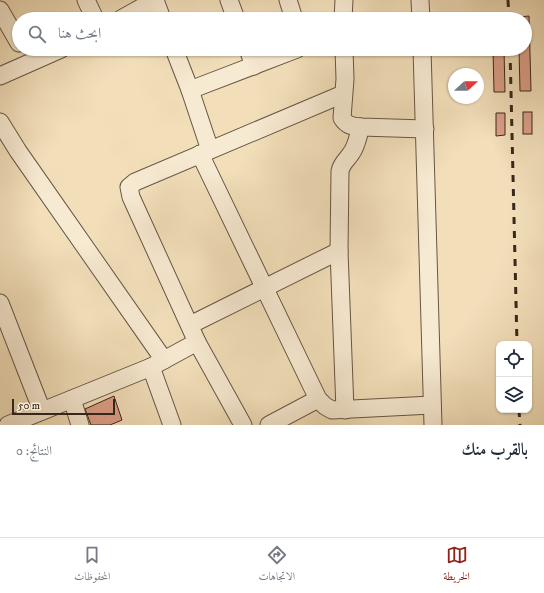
<!DOCTYPE html>
<html lang="ar">
<head>
<meta charset="utf-8">
<style>
  :root { --surface:#fff; --page:#f6f6f7; --text:#1f2937; --muted:#747a83; --line:#e0e1e3; --accent:#8f2418 }
  body { margin:0; font-family:"IM FELL DW Pica",Amiri,serif; background:var(--page); color:var(--text); direction:rtl }
  .controls { position:absolute; right:12px; bottom:12px; display:grid; overflow:hidden; border-radius:8px; box-shadow:0 1px 3px #0004 }
  .controls button { width:36px; height:36px; display:grid; place-items:center; padding:0; border:0; border-bottom:1px solid var(--line); background:var(--surface); color:var(--text); font:20px sans-serif }
  .compass { position:absolute; left:448px; top:68px; width:36px; height:36px; border-radius:50%; background:var(--surface); box-shadow:0 1px 3px #0004; rotate:69deg }
  .scale { position:absolute; left:12px; bottom:10px; width:103px; box-sizing:border-box; padding-left:4px; border:2px solid #38281c; border-top:0; font-size:11px; line-height:14px; white-space:nowrap; color:#38281c; -webkit-text-stroke:3px #f7ead2; paint-order:stroke }
  .list { margin:0; padding:0; list-style:none }
  h2 { display:flex; justify-content:space-between; align-items:center; height:52px; margin:0; padding:0 16px; font-size:17px }
  h2 small { font-size:13px; font-weight:400; color:var(--muted) }
  .icon { flex:none; width:22px; height:22px; fill:none; stroke:currentColor; stroke-width:2; stroke-linecap:round; stroke-linejoin:round }
  .map { position:relative; flex:none; width:544px; height:425px; overflow:hidden; direction:ltr }
  .search { position:absolute; background:var(--surface); box-shadow:0 1px 3px #0004; left:12px; right:12px; top:12px; height:44px; display:flex; align-items:center; gap:10px; box-sizing:border-box; padding:0 14px; border-radius:22px; color:var(--muted); font-size:15px }
  .sheet { height:112px; background:var(--surface) }
  nav { display:flex; justify-content:space-around; align-items:center; box-sizing:border-box; height:56px; border-top:1px solid var(--line); background:var(--surface); font-size:11px; color:var(--muted) }
  nav a { display:grid; justify-items:center; gap:2px }
  nav .on { color:var(--accent) }
  .map>svg:first-child { display:block }
  .building { fill:#dc9f88; stroke:#38281c }
  .lines { fill:none; stroke-linecap:round; stroke-linejoin:round }
  .minor-casing { stroke:#665644; stroke-width:19 }
  .minor { stroke:#f7ead2; stroke-width:17 }
  .rail { stroke:#38281c; stroke-width:3; stroke-dasharray:7 7; stroke-linecap:butt }
</style>
</head>
<body>
<div class="map">
<svg width="544" height="425" viewBox="0 0 544 425">
  <rect width="100%" height="100%" fill="#f2dfba"/>
  <filter id="stains"><feTurbulence type="fractalNoise" baseFrequency=".005" numOctaves="4"/><feColorMatrix values="0 0 0 0 .2 0 0 0 0 .09 0 0 0 0 .02 0 0 0 .5 -.17"/></filter>
  <radialGradient id="worn" r=".72"><stop offset=".6" stop-color="#630" stop-opacity="0"/><stop offset="1" stop-color="#630" stop-opacity=".3"/></radialGradient>
  <g class="building">
    <path d="M529,16L531,91H520L519,49H525V19H519V17Z"/>
    <path d="M493,49H504L505,92H494Z"/>
    <rect x="523" y="112" width="9" height="22"/>
    <path d="M496,113H505V135L496,136Z"/>
    <path d="M114,396L122,420L110,425H91L85,409Z"/>
  </g>
  <g class="lines">
    <g class="minor-casing">
      <g id="minor">
        <path d="M86,0L95,19"/>
        <path d="M155,0L162,19"/>
        <path d="M229,0L236,19"/>
        <path d="M288,0L294,19"/>
        <path d="M420,0L421,19"/>
        <path d="M0,10L19,43"/>
        <path d="M121,19L155,0"/>
        <path d="M343,19L344,0"/>
        <path d="M174,49L190,90L210,150"/>
        <path d="M248,49L254,66"/>
        <path d="M344,49L345,79L342,118C347,126 352,126 361,127L425,129"/>
        <path d="M422,49L433,425"/>
        <path d="M0,76L61,49"/>
        <path d="M190,90L297,49"/>
        <path d="M0,122L18,151L164,360"/>
        <path d="M200,154L318,399L325,406L332,410L432,405"/>
        <path d="M0,303L42,411"/>
        <path d="M190,325L339,251"/>
        <path d="M151,367L172,425"/>
        <path d="M72,399L80,425"/>
        <path d="M345,410L339,251L340,171C342,162 348,159 352,152C357,145 358,135 361,127"/>
        <path d="M8,425L151,367L197,342"/>
        <path d="M243,425L197,342L131,197L129,187L135,182L343,94"/>
        <path d="M269,425L318,399"/>
      </g>
    </g>
    <use href="#minor" class="minor"/>
    <g class="rail">
      <path d="M508,0L509,19"/>
      <path d="M510,49L517,344"/>
      <path d="M519,410L520,425"/>
    </g>
  </g>
  <rect width="100%" height="100%" filter="url(#stains)"/>
  <rect width="100%" height="100%" fill="url(#worn)"/>
</svg>
<div class="controls">
<button><svg class="icon" aria-label="locate" viewBox="0 0 24 24"><circle cx="12" cy="12" r="6"/><path d="M12 2v4M12 18v4M2 12h4M18 12h4"/></svg></button>
<button><svg class="icon" aria-label="layers" viewBox="0 0 24 24"><path d="M12 4l9 5-9 5-9-5zM3 14l9 5 9-5"/></svg></button>
</div>
<svg class="compass" viewBox="-18 -18 36 36"><path d="M0-13l5 13h-10z" fill="#e53935"/><path d="M0 13l5-13h-10z" fill="#747a83"/></svg>
<div class="scale">50 m</div>
<div class="search"><svg class="icon" aria-label="search" viewBox="0 0 24 24"><circle cx="10" cy="10" r="6"/><path d="M15 15l6 6"/></svg>ابحث هنا</div>
</div>
<section class="sheet">
<h2>بالقرب منك<small>النتائج: 0</small></h2>
<ul class="list">
</ul>
</section>
<nav>
<a class="on"><svg class="icon" aria-label="map" viewBox="0 0 24 24"><path d="M3 6l6-2 6 2 6-2v14l-6 2-6-2-6 2zM9 4v14M15 6v14"/></svg>الخريطة</a>
<a><svg class="icon" aria-label="directions" viewBox="0 0 24 24"><path d="M12 3l9 9-9 9-9-9zM9 14v-3h6M13 9l2 2-2 2"/></svg>الاتجاهات</a>
<a><svg class="icon" aria-label="saved" viewBox="0 0 24 24"><path d="M7 4h10v16l-5-4-5 4z"/></svg>المحفوظات</a>
</nav>
</body>
</html>
